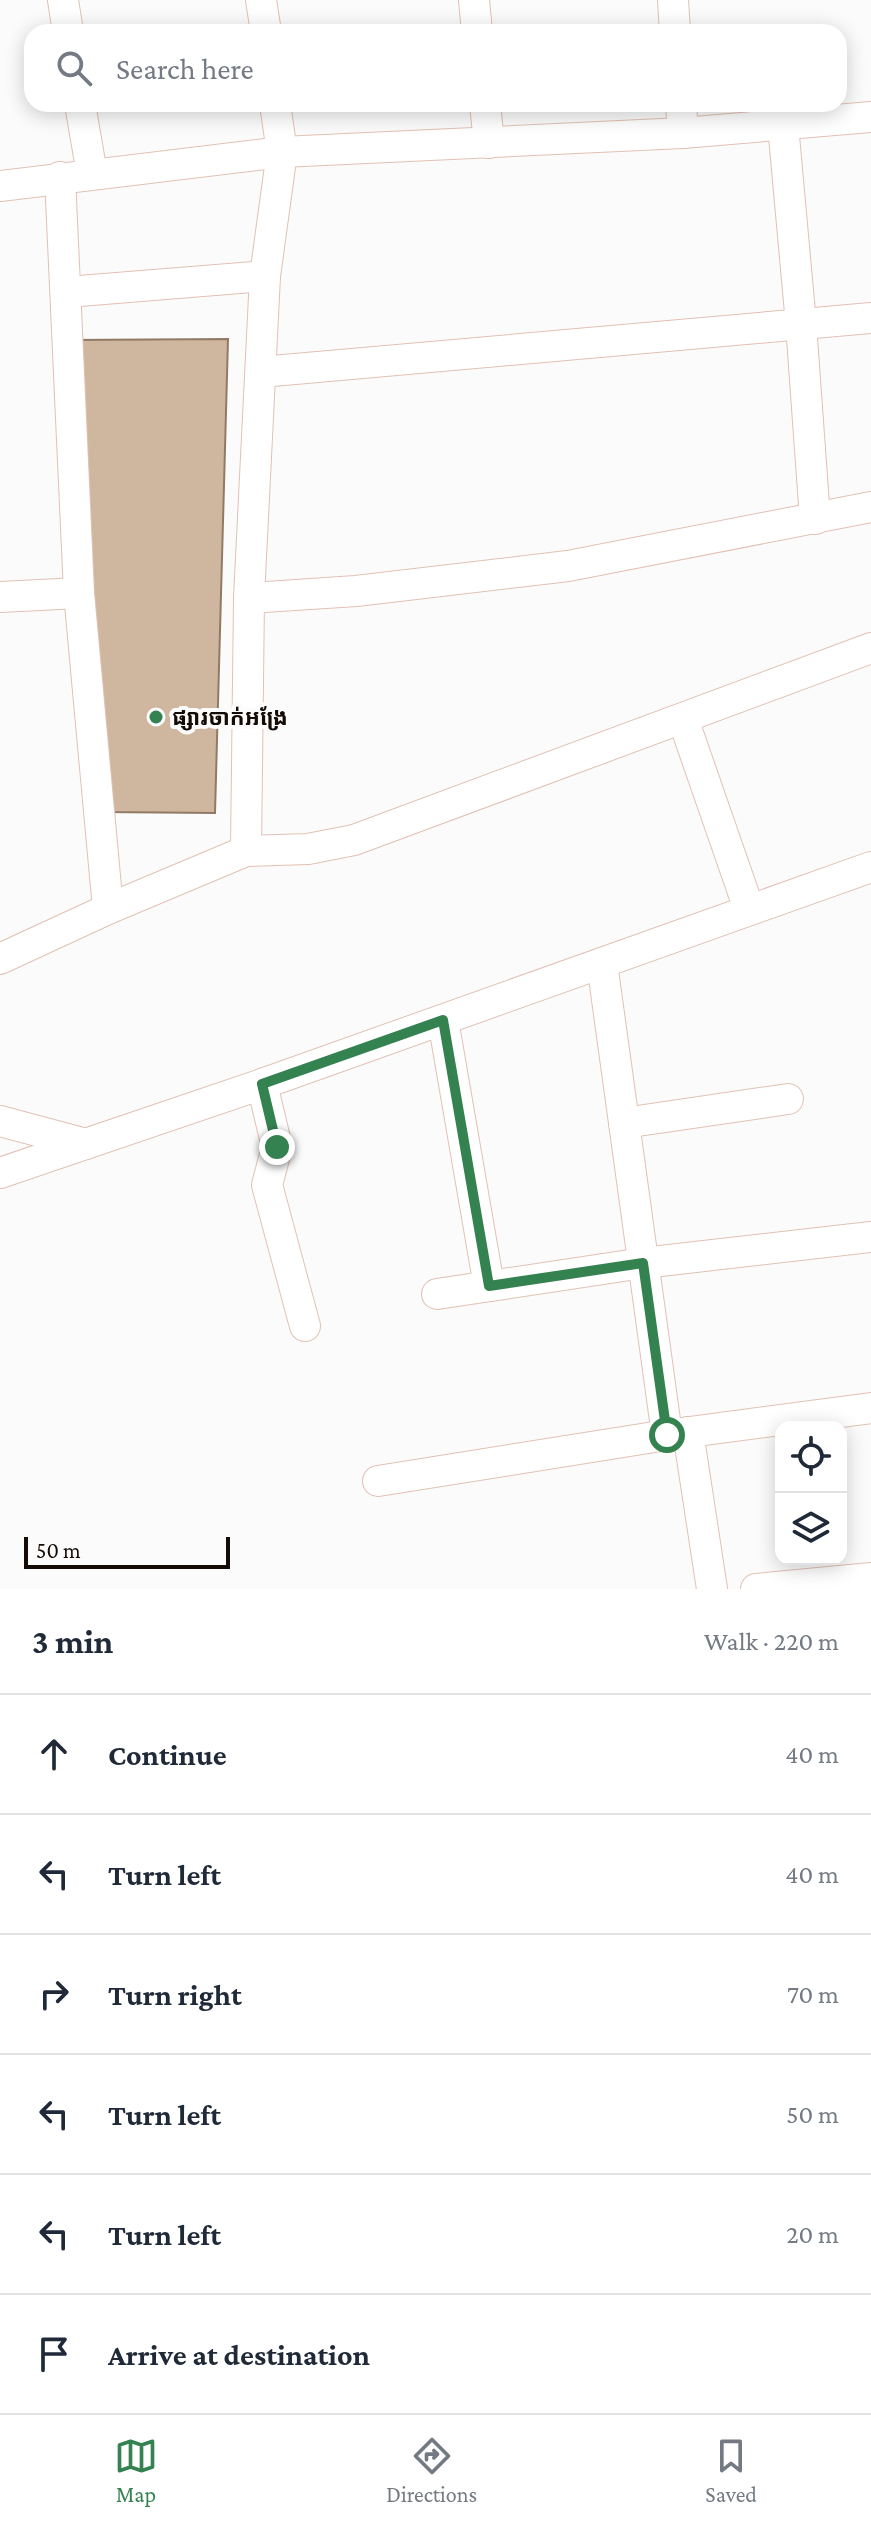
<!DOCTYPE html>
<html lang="en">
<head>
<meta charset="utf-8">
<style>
  :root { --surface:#fff; --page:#f2f2f3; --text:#1f2937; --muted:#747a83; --line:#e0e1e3; --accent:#358251 }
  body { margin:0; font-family:"Crimson Pro","Noto Sans Khmer",serif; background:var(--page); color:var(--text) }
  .controls { position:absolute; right:24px; bottom:24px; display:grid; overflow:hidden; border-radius:16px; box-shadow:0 4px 20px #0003 }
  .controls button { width:72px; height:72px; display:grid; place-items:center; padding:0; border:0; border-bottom:2px solid var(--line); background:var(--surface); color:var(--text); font:40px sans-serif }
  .scale { position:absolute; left:24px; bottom:20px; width:206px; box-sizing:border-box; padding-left:8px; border:4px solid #140a06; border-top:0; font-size:22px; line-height:28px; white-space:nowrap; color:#140a06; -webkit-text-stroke:6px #fbfbfb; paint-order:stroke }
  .stop { position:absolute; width:24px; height:24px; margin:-18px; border:6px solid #358251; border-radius:50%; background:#fff }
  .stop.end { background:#358251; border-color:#fff; box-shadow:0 2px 8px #0008 }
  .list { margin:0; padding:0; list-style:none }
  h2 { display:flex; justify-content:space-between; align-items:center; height:104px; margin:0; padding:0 32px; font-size:34px }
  h2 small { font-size:26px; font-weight:400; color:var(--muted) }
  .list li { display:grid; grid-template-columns:52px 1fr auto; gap:24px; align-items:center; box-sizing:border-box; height:120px; padding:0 32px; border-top:2px solid var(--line) }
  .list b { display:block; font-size:30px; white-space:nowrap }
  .list em { font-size:26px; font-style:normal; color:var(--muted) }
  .icon { flex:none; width:44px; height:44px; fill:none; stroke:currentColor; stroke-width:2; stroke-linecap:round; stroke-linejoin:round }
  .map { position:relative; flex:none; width:871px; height:1589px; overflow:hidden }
  .search { position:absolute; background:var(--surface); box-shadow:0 4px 20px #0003; left:24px; right:24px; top:24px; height:88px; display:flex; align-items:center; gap:20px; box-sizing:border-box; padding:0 28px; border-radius:24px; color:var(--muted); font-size:30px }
  .sheet { height:824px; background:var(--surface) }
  nav { display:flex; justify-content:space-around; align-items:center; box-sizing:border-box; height:112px; border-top:2px solid var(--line); background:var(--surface); font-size:22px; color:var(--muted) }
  nav a { display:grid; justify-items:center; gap:4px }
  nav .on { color:var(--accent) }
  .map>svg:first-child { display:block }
  .building { fill:#cfb69f; stroke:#917a65; stroke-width:2 }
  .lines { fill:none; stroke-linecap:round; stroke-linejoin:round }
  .minor-casing { stroke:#e2c1b4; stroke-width:32 }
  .minor { stroke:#fff; stroke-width:30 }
  .route { stroke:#358251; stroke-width:10 }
  .poi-dot { fill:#358251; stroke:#fbfbfb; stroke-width:3 }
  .labels { text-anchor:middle; stroke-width:8; stroke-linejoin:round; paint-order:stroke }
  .poi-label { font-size:22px; font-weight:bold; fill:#140a06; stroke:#fbfbfb; text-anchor:start }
</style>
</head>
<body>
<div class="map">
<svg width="871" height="1589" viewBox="0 0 871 1589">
  <rect width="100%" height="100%" fill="#fbfbfb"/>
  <path class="building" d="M228,339L215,813L103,812L70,340Z"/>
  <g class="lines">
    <g class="minor-casing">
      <g id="minor">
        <path d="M63,0L68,32"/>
        <path d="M261,0L266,32"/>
        <path d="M474,0L477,32"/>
        <path d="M673,0L675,32"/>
        <path d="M80,104L92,174"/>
        <path d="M485,104L489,143"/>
        <path d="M681,104L683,133"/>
        <path d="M783,125L801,324L815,519"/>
        <path d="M60,177L79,593L108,909"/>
        <path d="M0,186L282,152L683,133L871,117"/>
        <path d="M67,292L265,276"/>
        <path d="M261,372L871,318"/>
        <path d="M0,597L79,593"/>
        <path d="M249,598L356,591L568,566L871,507"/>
        <path d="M683,719L749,909"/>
        <path d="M246,851L249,598L265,276L282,152L275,104"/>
        <path d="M0,959L108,909L246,851L308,849L354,840L871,648"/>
        <path d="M602,963L667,1435"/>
        <path d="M443,1020L489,1286"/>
        <path d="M262,1084L277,1147L267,1185L305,1326"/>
        <path d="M0,1121L86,1144"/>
        <path d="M624,1123L788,1099"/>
        <path d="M0,1173L262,1084L871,867"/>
        <path d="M437,1294L643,1263L871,1237"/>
        <path d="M688,1432L712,1589"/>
        <path d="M378,1481L667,1435L871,1408"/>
        <path d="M756,1589L871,1578"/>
      </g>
    </g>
    <use href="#minor" class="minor"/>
  </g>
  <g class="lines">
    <path class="route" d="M277,1147L262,1084L443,1020L489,1286L643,1263L667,1435"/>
  </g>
  <circle class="poi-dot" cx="156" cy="717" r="8"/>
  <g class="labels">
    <g class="poi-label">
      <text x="172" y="725">ផ្សារចាក់អង្រែ</text>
    </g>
  </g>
</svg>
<div class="controls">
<button><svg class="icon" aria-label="locate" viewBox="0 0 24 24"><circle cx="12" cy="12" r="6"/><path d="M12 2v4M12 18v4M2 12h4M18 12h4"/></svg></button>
<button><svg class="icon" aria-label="layers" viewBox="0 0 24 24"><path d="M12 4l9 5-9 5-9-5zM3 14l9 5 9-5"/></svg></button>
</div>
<div class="scale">50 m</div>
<div class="stop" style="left:667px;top:1435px"></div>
<div class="stop end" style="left:277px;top:1147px"></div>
<div class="search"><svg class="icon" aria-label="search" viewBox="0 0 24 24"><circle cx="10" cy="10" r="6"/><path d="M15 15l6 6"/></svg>Search here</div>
</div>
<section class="sheet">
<h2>3 min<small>Walk · 220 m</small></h2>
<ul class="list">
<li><svg class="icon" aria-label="ahead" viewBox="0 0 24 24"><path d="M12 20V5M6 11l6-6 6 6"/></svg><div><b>Continue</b></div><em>40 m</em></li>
<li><svg class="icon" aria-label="left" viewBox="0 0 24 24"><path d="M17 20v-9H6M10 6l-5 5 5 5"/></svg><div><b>Turn left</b></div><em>40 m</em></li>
<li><svg class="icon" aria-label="right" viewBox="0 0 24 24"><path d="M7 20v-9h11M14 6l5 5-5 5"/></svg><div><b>Turn right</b></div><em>70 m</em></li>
<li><svg class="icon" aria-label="left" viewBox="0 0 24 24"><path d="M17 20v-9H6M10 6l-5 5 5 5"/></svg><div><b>Turn left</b></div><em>50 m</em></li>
<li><svg class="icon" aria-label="left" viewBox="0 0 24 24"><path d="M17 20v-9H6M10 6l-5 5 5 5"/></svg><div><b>Turn left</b></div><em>20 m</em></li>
<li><svg class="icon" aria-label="arrive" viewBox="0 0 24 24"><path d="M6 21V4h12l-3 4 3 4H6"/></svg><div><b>Arrive at destination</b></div></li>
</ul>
</section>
<nav>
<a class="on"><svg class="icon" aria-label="map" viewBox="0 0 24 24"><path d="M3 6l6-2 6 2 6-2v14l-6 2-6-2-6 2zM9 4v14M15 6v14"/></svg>Map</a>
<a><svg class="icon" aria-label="directions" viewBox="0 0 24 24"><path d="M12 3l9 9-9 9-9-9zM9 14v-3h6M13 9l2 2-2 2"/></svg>Directions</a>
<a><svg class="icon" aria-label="saved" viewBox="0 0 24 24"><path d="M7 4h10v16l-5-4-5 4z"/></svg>Saved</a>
</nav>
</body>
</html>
